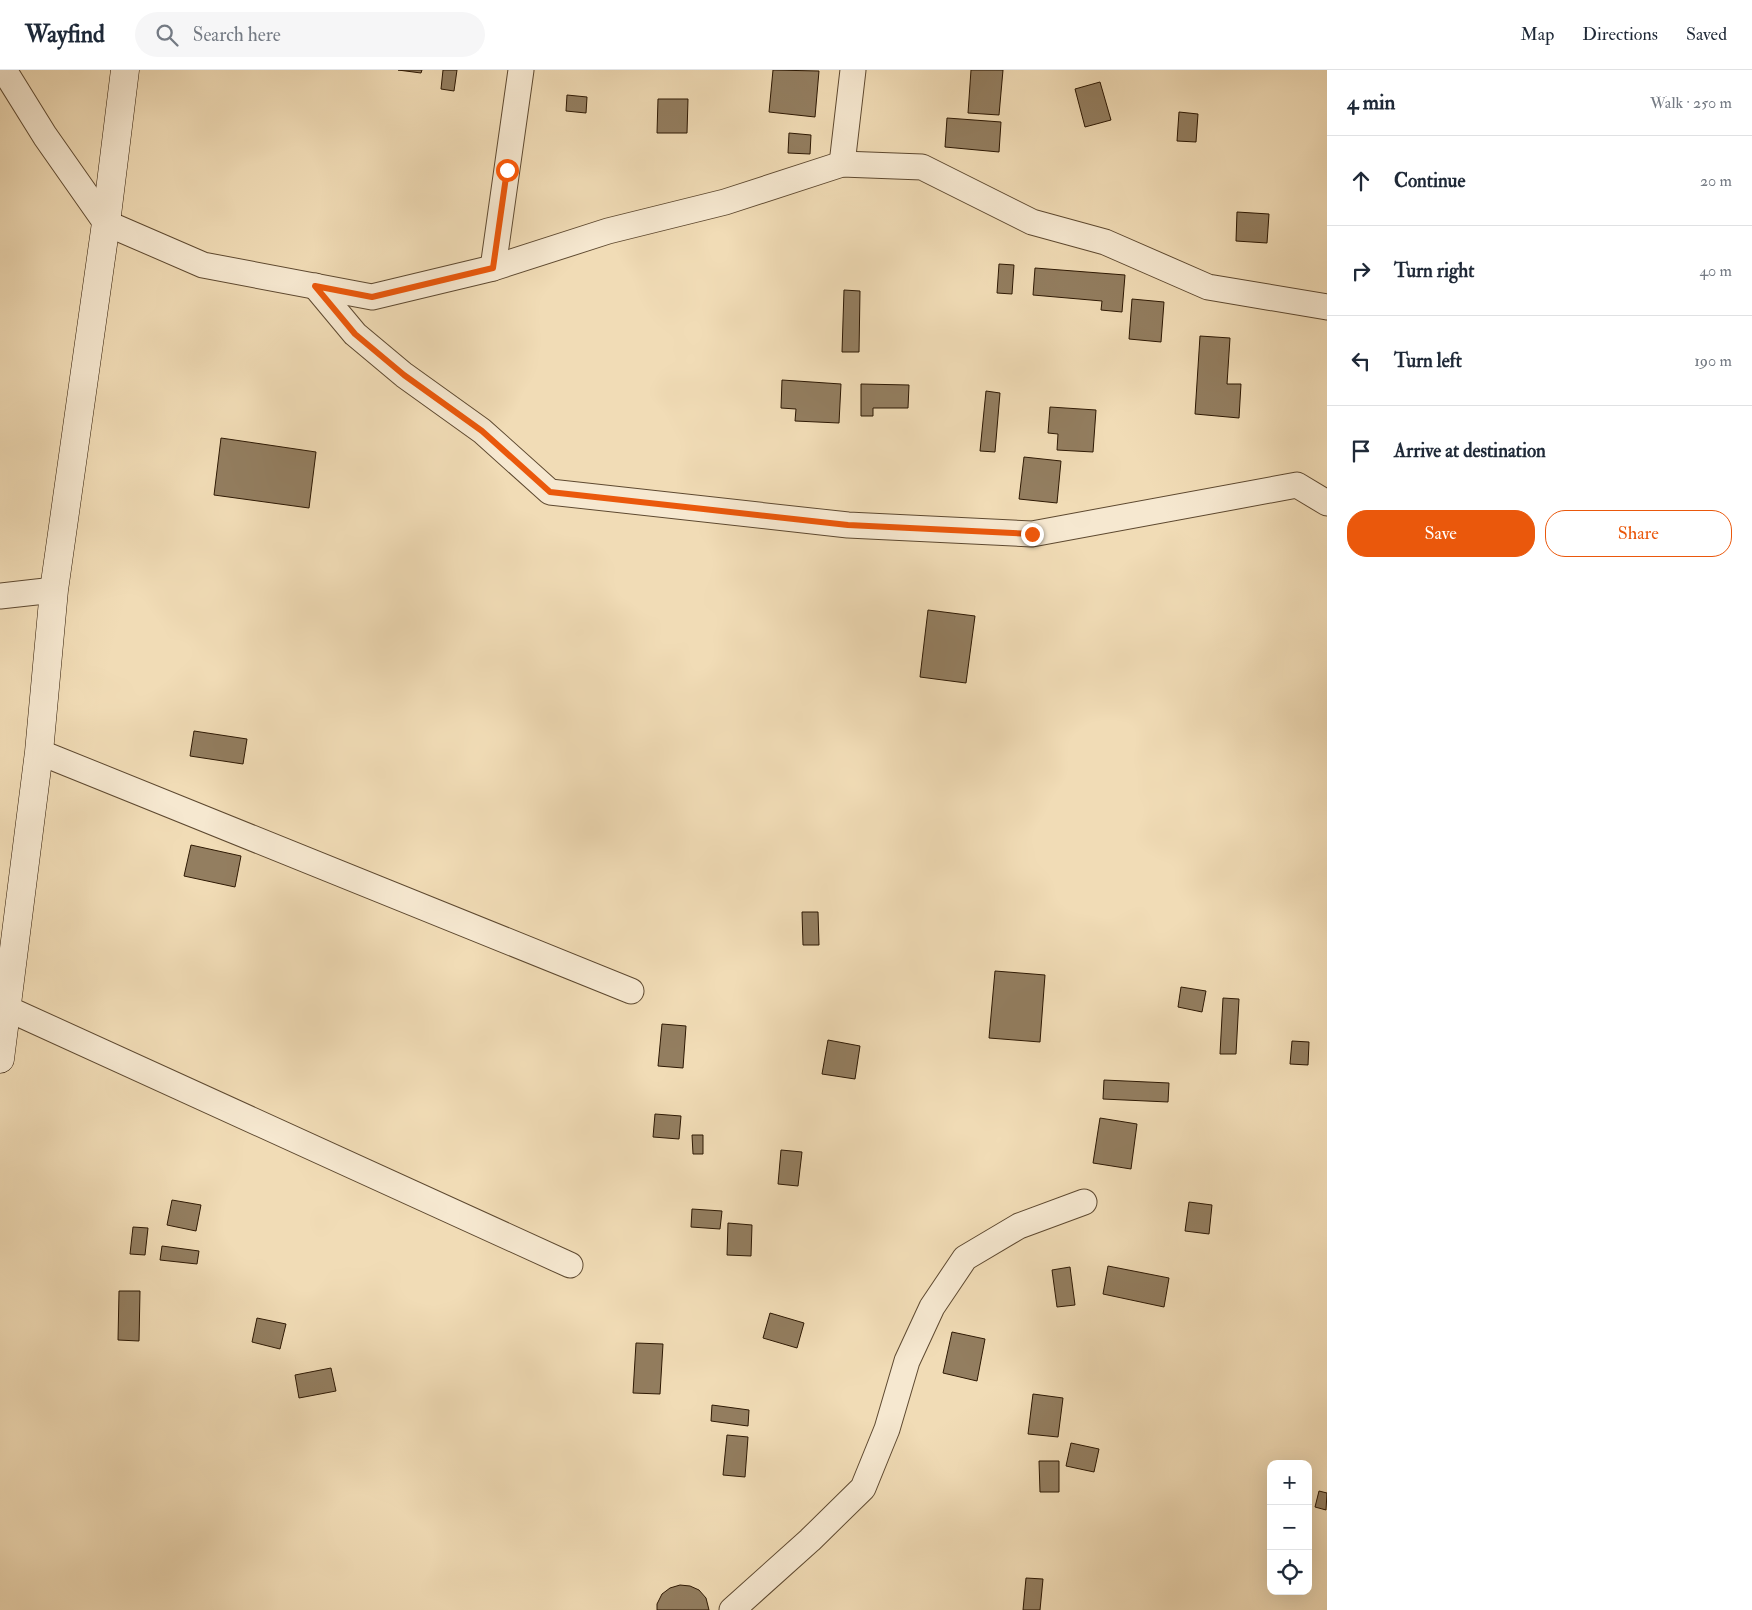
<!DOCTYPE html>
<html lang="en">
<head>
<meta charset="utf-8">
<style>
  :root { --surface:#fff; --page:#f6f6f7; --text:#1f2937; --muted:#747a83; --line:#e0e1e3; --accent:#ea580c }
  body { margin:0; font-family:"IM FELL Double Pica",serif; background:var(--page); color:var(--text) }
  .controls { position:absolute; right:15px; bottom:15px; display:grid; overflow:hidden; border-radius:10px; box-shadow:0 5px 20px #0002 }
  .controls button { width:45px; height:45px; display:grid; place-items:center; padding:0; border:0; border-bottom:1px solid var(--line); background:var(--surface); color:var(--text); font:25px sans-serif }
  .stop { position:absolute; width:15px; height:15px; margin:-11px; border:4px solid #ea580c; border-radius:50%; background:#fff }
  .stop.end { background:#ea580c; border-color:#fff; box-shadow:0 1px 5px #0008 }
  .list { margin:0; padding:0; list-style:none }
  h2 { display:flex; justify-content:space-between; align-items:center; height:65px; margin:0; padding:0 20px; font-size:21px }
  h2 small { font-size:16px; font-weight:400; color:var(--muted) }
  .list li { display:grid; grid-template-columns:32px 1fr auto; gap:15px; align-items:center; box-sizing:border-box; height:90px; padding:0 20px; border-top:1px solid var(--line) }
  .list b { display:block; font-size:19px; white-space:nowrap }
  .list em { font-size:16px; font-style:normal; color:var(--muted) }
  .actions { display:flex; gap:10px; padding:15px 20px }
  .actions a { flex:1; padding:11px 0; border:1px solid var(--accent); border-radius:20px; text-align:center; font-size:18px; color:var(--accent) }
  .actions .main { background:var(--accent); color:#fff }
  .icon { flex:none; width:28px; height:28px; fill:none; stroke:currentColor; stroke-width:2; stroke-linecap:round; stroke-linejoin:round }
  .map { position:relative; flex:none; width:1327px; height:1540px; overflow:hidden }
  header { display:flex; align-items:center; gap:30px; box-sizing:border-box; height:70px; padding:0 25px; background:var(--surface); border-bottom:1px solid var(--line) }
  header strong { font-size:24px }
  nav { display:flex; gap:28px; margin-inline-start:auto; font-size:18px }
  .search { width:350px; height:45px; background:var(--page); display:flex; align-items:center; gap:12px; box-sizing:border-box; padding:0 18px; border-radius:28px; color:var(--muted); font-size:19px }
  main { display:flex }
  aside { flex:1; background:var(--surface) }
  .map>svg:first-child { display:block }
  .building { fill:#937e60; stroke:#2d1803 }
  .lines { fill:none; stroke-linecap:round; stroke-linejoin:round }
  .street-casing { stroke:#5e4930; stroke-width:27 }
  .secondary-casing { stroke:#2d1803; stroke-width:29 }
  .street { stroke:#f6e8d0; stroke-width:25 }
  .secondary { stroke:#f6e8d0; stroke-width:28 }
  .route { stroke:#ea580c; stroke-width:6 }
</style>
</head>
<body>
<header>
<strong>Wayfind</strong>
<div class="search"><svg class="icon" aria-label="search" viewBox="0 0 24 24"><circle cx="10" cy="10" r="6"/><path d="M15 15l6 6"/></svg>Search here</div>
<nav><a>Map</a><a>Directions</a><a>Saved</a></nav>
</header>
<main>
<div class="map">
<svg width="1327" height="1540" viewBox="0 0 1327 1540">
  <rect width="100%" height="100%" fill="#f1dcb6"/>
  <filter id="stains"><feTurbulence type="fractalNoise" baseFrequency=".004" numOctaves="4"/><feColorMatrix values="0 0 0 0 .2 0 0 0 0 .09 0 0 0 0 .02 0 0 0 .5 -.17"/></filter>
  <radialGradient id="worn" r=".72"><stop offset=".6" stop-color="#630" stop-opacity="0"/><stop offset="1" stop-color="#630" stop-opacity=".3"/></radialGradient>
  <g class="building">
    <path d="M398,0H422L421,3Z"/>
    <path d="M443,0H457L454,21L441,19Z"/>
    <path d="M773,0L819,1L815,47L769,42Z"/>
    <path d="M971,0H1003L999,45L968,43Z"/>
    <path d="M1100,12L1111,50L1085,57L1075,19Z"/>
    <path d="M567,25L587,27L586,43L566,41Z"/>
    <path d="M658,29H688L687,63H657Z"/>
    <path d="M1179,42L1198,44L1196,72L1177,71Z"/>
    <path d="M947,48L1001,52L999,82L945,77Z"/>
    <path d="M789,63L811,65L810,84L788,83Z"/>
    <path d="M1237,142L1269,144L1267,173L1236,171Z"/>
    <path d="M999,194L1014,195L1012,224L997,223Z"/>
    <path d="M1035,198L1125,205L1122,242L1101,240L1102,231L1033,225Z"/>
    <path d="M844,220L860,221L859,282H842Z"/>
    <path d="M1132,229L1164,232L1161,272L1129,269Z"/>
    <path d="M1200,266L1230,268L1227,314H1241L1239,348L1195,344Z"/>
    <path d="M782,310L841,314L839,353L795,351L796,339L781,338Z"/>
    <path d="M861,314L909,315L908,338H873V346H861Z"/>
    <path d="M986,321L1000,323L995,382L980,381Z"/>
    <path d="M1050,337L1096,340L1093,382L1057,380L1058,364L1048,363Z"/>
    <path d="M221,368L316,382L309,438L214,425Z"/>
    <path d="M1024,387L1061,391L1057,433L1019,429Z"/>
    <path d="M928,540L975,546L966,613L920,607Z"/>
    <path d="M194,661L247,669L243,694L190,686Z"/>
    <path d="M191,775L241,786L235,817L184,806Z"/>
    <path d="M802,842H818L819,875H803Z"/>
    <path d="M995,901L1045,905L1040,972L989,968Z"/>
    <path d="M1181,917L1206,921L1202,942L1178,937Z"/>
    <path d="M1223,928L1239,929L1236,984H1220Z"/>
    <path d="M662,954L686,956L683,998L658,996Z"/>
    <path d="M828,970L860,976L855,1009L822,1004Z"/>
    <path d="M1292,971L1309,972L1308,995L1290,994Z"/>
    <path d="M1104,1010L1169,1013L1168,1032L1103,1029Z"/>
    <path d="M655,1044L681,1046L679,1069L653,1067Z"/>
    <path d="M1100,1048L1137,1054L1131,1099L1093,1093Z"/>
    <path d="M692,1065H703V1084H693Z"/>
    <path d="M781,1080L802,1082L798,1116L778,1114Z"/>
    <path d="M172,1130L201,1135L196,1161L167,1155Z"/>
    <path d="M1189,1132L1212,1135L1209,1164L1185,1161Z"/>
    <path d="M692,1139L722,1141L720,1159L691,1157Z"/>
    <path d="M728,1153L752,1155L751,1186L727,1185Z"/>
    <path d="M133,1157L148,1158L145,1185L130,1184Z"/>
    <path d="M162,1176L199,1181L197,1194L160,1190Z"/>
    <path d="M1108,1196L1169,1208L1164,1237L1103,1224Z"/>
    <path d="M1070,1197L1075,1235L1057,1237L1052,1200Z"/>
    <path d="M119,1221H140L139,1271L118,1270Z"/>
    <path d="M770,1243L804,1253L797,1278L763,1268Z"/>
    <path d="M257,1248L286,1254L280,1279L252,1272Z"/>
    <path d="M952,1262L985,1269L977,1311L943,1303Z"/>
    <path d="M636,1273L663,1274L660,1324L633,1323Z"/>
    <path d="M331,1298L336,1321L299,1328L295,1305Z"/>
    <path d="M1033,1324L1063,1328L1058,1367L1028,1364Z"/>
    <path d="M712,1335L749,1340L748,1356L711,1351Z"/>
    <path d="M727,1365L748,1367L745,1407L723,1405Z"/>
    <path d="M1071,1373L1099,1379L1094,1402L1066,1396Z"/>
    <path d="M1039,1391H1059V1422H1040Z"/>
    <path d="M1319,1421L1327,1423L1326,1440L1315,1437Z"/>
    <path d="M1026,1508L1043,1509L1040,1540H1023Z"/>
    <path d="M680,1515L690,1516L699,1520L706,1528L709,1540H657V1534L662,1524L670,1518Z"/>
  </g>
  <g class="lines">
    <g class="street-casing">
      <g id="street">
        <path d="M4,0L45,66L106,153L203,195L372,227L493,198L608,161L725,132L842,94L922,97L1032,152L1105,172L1208,217L1327,237"/>
        <path d="M842,94L853,0"/>
        <path d="M493,198L521,0"/>
        <path d="M315,216L355,264L404,305L482,361L550,422L848,455L1032,464L1297,415L1327,433"/>
        <path d="M0,526L54,520"/>
        <path d="M39,682L631,921"/>
        <path d="M6,938L570,1195"/>
        <path d="M732,1540L810,1470L863,1418L887,1359L907,1291L932,1237L965,1188L1019,1156L1084,1132"/>
      </g>
    </g>
    <g class="secondary-casing">
      <path id="secondary" d="M0,989L39,682L54,520L106,153L125,0"/>
    </g>
    <use href="#street" class="street"/>
    <use href="#secondary" class="secondary"/>
  </g>
  <g class="lines">
    <path class="route" d="M507,100L493,198L372,227L315,216L355,264L404,305L482,361L550,422L848,455L1032,464"/>
  </g>
  <rect width="100%" height="100%" filter="url(#stains)"/>
  <rect width="100%" height="100%" fill="url(#worn)"/>
</svg>
<div class="controls">
<button>+</button>
<button>−</button>
<button><svg class="icon" aria-label="locate" viewBox="0 0 24 24"><circle cx="12" cy="12" r="6"/><path d="M12 2v4M12 18v4M2 12h4M18 12h4"/></svg></button>
</div>
<div class="stop" style="left:507px;top:100px"></div>
<div class="stop end" style="left:1032px;top:464px"></div>
</div>
<aside>
<h2>4 min<small>Walk · 250 m</small></h2>
<ul class="list">
<li><svg class="icon" aria-label="ahead" viewBox="0 0 24 24"><path d="M12 20V5M6 11l6-6 6 6"/></svg><div><b>Continue</b></div><em>20 m</em></li>
<li><svg class="icon" aria-label="right" viewBox="0 0 24 24"><path d="M7 20v-9h11M14 6l5 5-5 5"/></svg><div><b>Turn right</b></div><em>40 m</em></li>
<li><svg class="icon" aria-label="left" viewBox="0 0 24 24"><path d="M17 20v-9H6M10 6l-5 5 5 5"/></svg><div><b>Turn left</b></div><em>190 m</em></li>
<li><svg class="icon" aria-label="arrive" viewBox="0 0 24 24"><path d="M6 21V4h12l-3 4 3 4H6"/></svg><div><b>Arrive at destination</b></div></li>
</ul>
<div class="actions"><a class="main">Save</a><a>Share</a></div>
</aside>
</main>
</body>
</html>
